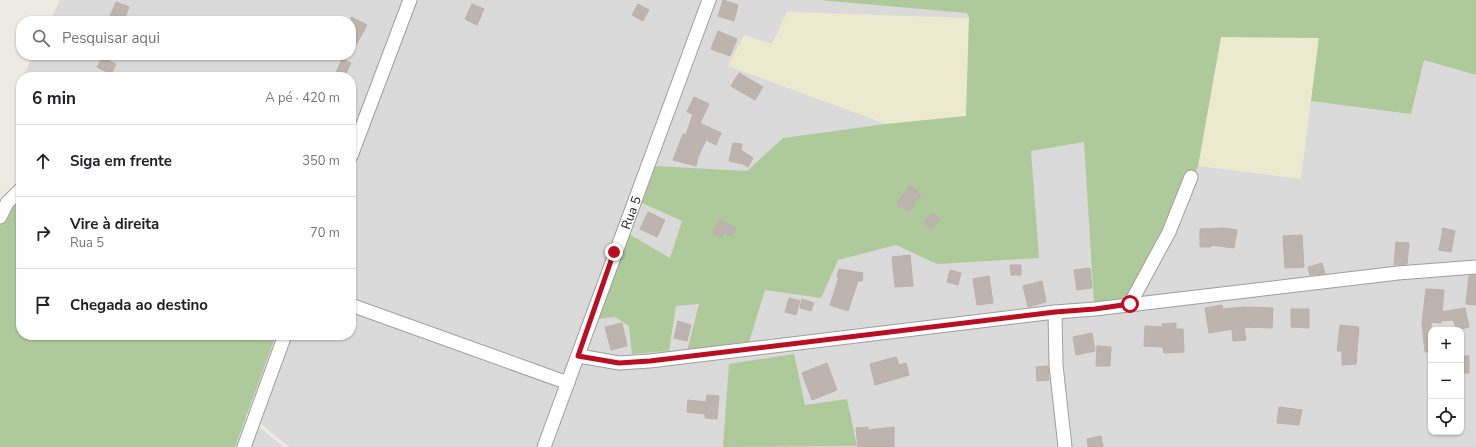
<!DOCTYPE html>
<html lang="pt">
<head>
<meta charset="utf-8">
<style>
  :root { --surface:#fff; --page:#f6f6f6; --text:#202124; --muted:#757577; --line:#e0e0e0 }
  body { margin:0; font-family:"Nunito Sans",sans-serif; background:var(--page); color:var(--text) }
  .controls { position:absolute; right:12px; bottom:12px; display:grid; overflow:hidden; border-radius:8px; box-shadow:0 1px 3px #0004 }
  .controls button { width:36px; height:36px; display:grid; place-items:center; padding:0; border:0; border-bottom:1px solid var(--line); background:var(--surface); color:var(--text); font:20px sans-serif }
  .stop { position:absolute; width:12px; height:12px; margin:-9px; border:3px solid #bb0e22; border-radius:50%; background:#fff }
  .stop.end { background:#bb0e22; border-color:#fff; box-shadow:0 1px 4px #0008 }
  .list { margin:0; padding:0; list-style:none }
  h2 { display:flex; justify-content:space-between; align-items:center; height:52px; margin:0; padding:0 16px; font-size:17px }
  h2 small { font-size:13px; font-weight:400; color:var(--muted) }
  .list li { display:grid; grid-template-columns:26px 1fr auto; gap:12px; align-items:center; box-sizing:border-box; height:72px; padding:0 16px; border-top:1px solid var(--line) }
  .list b { display:block; font-size:15px; white-space:nowrap }
  .list p { margin:0; font-size:13px; white-space:nowrap; color:var(--muted) }
  .list em { font-size:13px; font-style:normal; color:var(--muted) }
  .icon { flex:none; width:22px; height:22px; fill:none; stroke:currentColor; stroke-width:2; stroke-linecap:round; stroke-linejoin:round }
  .map { position:relative; flex:none; width:1476px; height:447px; overflow:hidden }
  .search { position:absolute; background:var(--surface); box-shadow:0 1px 3px #0004; left:16px; top:16px; width:340px; height:44px; display:flex; align-items:center; gap:10px; box-sizing:border-box; padding:0 14px; border-radius:16px; color:var(--muted); font-size:15px }
  .panel { position:absolute; background:var(--surface); box-shadow:0 1px 3px #0004; left:16px; top:72px; width:340px; height:268px; border-radius:16px }
  .map>svg:first-child { display:block }
  .residential { fill:#dbdada; fill-rule:evenodd }
  .farmland { fill:#ebeacf }
  .forest { fill:#aeca9b }
  .building { fill:#bdb4b0; stroke:#beaea7 }
  .lines { fill:none; stroke-linecap:round; stroke-linejoin:round }
  .minor-casing { stroke:#9e9e9e; stroke-width:15 }
  .minor { stroke:#fff; stroke-width:13 }
  .route { stroke:#bb0e22; stroke-width:5 }
  .labels { text-anchor:middle; stroke-width:4; stroke-linejoin:round; paint-order:stroke }
  .street-label { font-size:13px; fill:#1d1d1d; stroke:#fff }
</style>
</head>
<body>
<div class="map">
<svg width="1476" height="447" viewBox="0 0 1476 447">
  <rect width="100%" height="100%" fill="#ede9e3"/>
  <g class="residential">
    <path d="M60,0H1476V447H289L178,356L166,335H351V77H23L33,55H351V21H50ZM1431,330H1461V432H1431Z"/>
    <path d="M221,396L284,447H184Z"/>
  </g>
  <g class="farmland">
    <path d="M787,12L969,18L966,116L886,124L728,66L744,35L772,44Z"/>
    <path d="M1221,37L1319,38L1301,179L1198,166Z"/>
  </g>
  <g class="forest">
    <path d="M819,0H1476V75L1424,60L1411,114L1311,101L1319,38L1221,37L1198,166L1130,298L1094,304L1084,142L1031,151L1039,258L937,264L896,245L838,260L821,298L765,290L749,342L687,351L699,304L676,306L669,351L632,354L629,326L615,317L598,319L629,234L670,258L682,221L642,203L655,166L747,171L783,138L886,124L966,116L969,18L967,13Z"/>
    <path d="M21,201V335H276L235,447H0V207Z"/>
    <path d="M794,354L805,405L847,399L857,446L723,447L729,364Z"/>
  </g>
  <g class="building">
    <path d="M723,0L738,5L734,21L718,16Z"/>
    <path d="M116,2L129,7L124,21H108Z"/>
    <path d="M472,4L484,9L477,25L465,19Z"/>
    <path d="M638,4L649,10L643,21L632,15Z"/>
    <path d="M351,17L367,25L351,54Z"/>
    <path d="M718,31L737,39L730,56L711,49Z"/>
    <path d="M102,58L116,64L111,74L97,67Z"/>
    <path d="M342,59L351,63L344,77H334Z"/>
    <path d="M739,73L763,87L755,100L731,86Z"/>
    <path d="M694,97L709,104L700,123L721,133L716,145L706,140L698,157L696,166L673,160L683,134L686,135L693,114L687,112Z"/>
    <path d="M733,143L742,144L741,150L753,158L748,167L743,164L729,161Z"/>
    <path d="M910,186L921,194L909,211L897,203Z"/>
    <path d="M648,212L665,220L657,237L640,229Z"/>
    <path d="M932,213L940,219L931,229L924,223Z"/>
    <path d="M719,220L736,228L732,236L724,232L722,237L713,233Z"/>
    <path d="M1223,228L1237,230L1234,248L1211,245V247H1200V229Z"/>
    <path d="M1443,228L1455,231L1451,252L1439,250Z"/>
    <path d="M1302,235L1304,267L1285,268L1283,236Z"/>
    <path d="M1396,242L1409,243L1407,264L1394,265Z"/>
    <path d="M910,255L913,286L895,287L892,257Z"/>
    <path d="M1322,263L1325,274L1310,275L1308,267Z"/>
    <path d="M1010,265H1021V275H1011Z"/>
    <path d="M1090,268L1092,288L1077,290L1074,270Z"/>
    <path d="M839,269L863,273L862,281H858L848,311L830,305L839,277H837Z"/>
    <path d="M950,270L961,273L958,285L947,282Z"/>
    <path d="M1476,275V305L1466,304L1469,276Z"/>
    <path d="M989,276L993,303L977,305L973,279Z"/>
    <path d="M1042,281L1046,302L1028,307L1023,286Z"/>
    <path d="M1426,289L1444,290L1442,312L1465,308L1469,327L1457,330L1453,320L1441,321V323L1431,322V352H1425L1422,323Z"/>
    <path d="M789,298L800,301L796,315L785,312Z"/>
    <path d="M802,299L814,303L811,311L800,308Z"/>
    <path d="M1222,305L1223,309L1245,307L1273,308L1272,328L1244,327L1246,340L1233,341L1232,329L1209,333L1205,308Z"/>
    <path d="M1291,309H1309V328L1291,327Z"/>
    <path d="M678,321L691,325L687,341L674,338Z"/>
    <path d="M622,323L627,346L611,350L605,327Z"/>
    <path d="M1176,323V329H1183L1184,352L1164,353L1163,347L1144,346L1145,326L1162,327V324Z"/>
    <path d="M1340,325L1359,327L1356,364L1342,365V351H1337Z"/>
    <path d="M1092,333L1095,351L1076,355L1073,337Z"/>
    <path d="M1097,346L1111,347L1110,366H1096Z"/>
    <rect x="1461" y="356" width="8" height="17"/>
    <path d="M896,357L899,365L906,363L909,375L875,385L870,364Z"/>
    <path d="M827,363L837,390L812,400L802,373Z"/>
    <path d="M1048,366L1049,380L1037,381L1036,367Z"/>
    <path d="M707,395L719,396L717,419L705,418V414L687,412L688,400L706,402Z"/>
    <path d="M1279,407L1302,410L1299,425L1277,423Z"/>
    <path d="M868,427V430L894,427V447H858L856,428Z"/>
    <path d="M1101,436L1103,447H1088L1087,439Z"/>
  </g>
  <g class="lines">
    <g class="minor-casing">
      <g id="minor">
        <path d="M351,156L410,0"/>
        <path d="M0,217L7,203L21,189"/>
        <path d="M1130,304L1169,232L1191,177"/>
        <path d="M351,305L568,383"/>
        <path d="M1055,312L1056,365L1065,447"/>
        <path d="M579,356L619,363L650,361L1055,312L1095,309L1398,273L1476,267"/>
        <path d="M244,447L285,335"/>
        <path id="s1" d="M544,447L709,0"/>
      </g>
    </g>
    <use href="#minor" class="minor"/>
  </g>
  <g class="lines">
    <path class="route" d="M614,252L578,356L619,363L650,361L1055,312L1095,309L1130,304"/>
  </g>
  <g class="labels">
    <g class="street-label">
      <text dy="5" stroke="none"><textPath href="#s1" startOffset="250">Rua 5</textPath></text>
    </g>
  </g>
</svg>
<div class="controls">
<button>+</button>
<button>−</button>
<button><svg class="icon" aria-label="locate" viewBox="0 0 24 24"><circle cx="12" cy="12" r="6"/><path d="M12 2v4M12 18v4M2 12h4M18 12h4"/></svg></button>
</div>
<div class="stop" style="left:1130px;top:304px"></div>
<div class="stop end" style="left:614px;top:252px"></div>
<div class="search"><svg class="icon" aria-label="search" viewBox="0 0 24 24"><circle cx="10" cy="10" r="6"/><path d="M15 15l6 6"/></svg>Pesquisar aqui</div>
<section class="panel">
<h2>6 min<small>A pé · 420 m</small></h2>
<ul class="list">
<li><svg class="icon" aria-label="ahead" viewBox="0 0 24 24"><path d="M12 20V5M6 11l6-6 6 6"/></svg><div><b>Siga em frente</b></div><em>350 m</em></li>
<li><svg class="icon" aria-label="right" viewBox="0 0 24 24"><path d="M7 20v-9h11M14 6l5 5-5 5"/></svg><div><b>Vire à direita</b><p>Rua 5</p></div><em>70 m</em></li>
<li><svg class="icon" aria-label="arrive" viewBox="0 0 24 24"><path d="M6 21V4h12l-3 4 3 4H6"/></svg><div><b>Chegada ao destino</b></div></li>
</ul>
</section>
</div>
</body>
</html>
